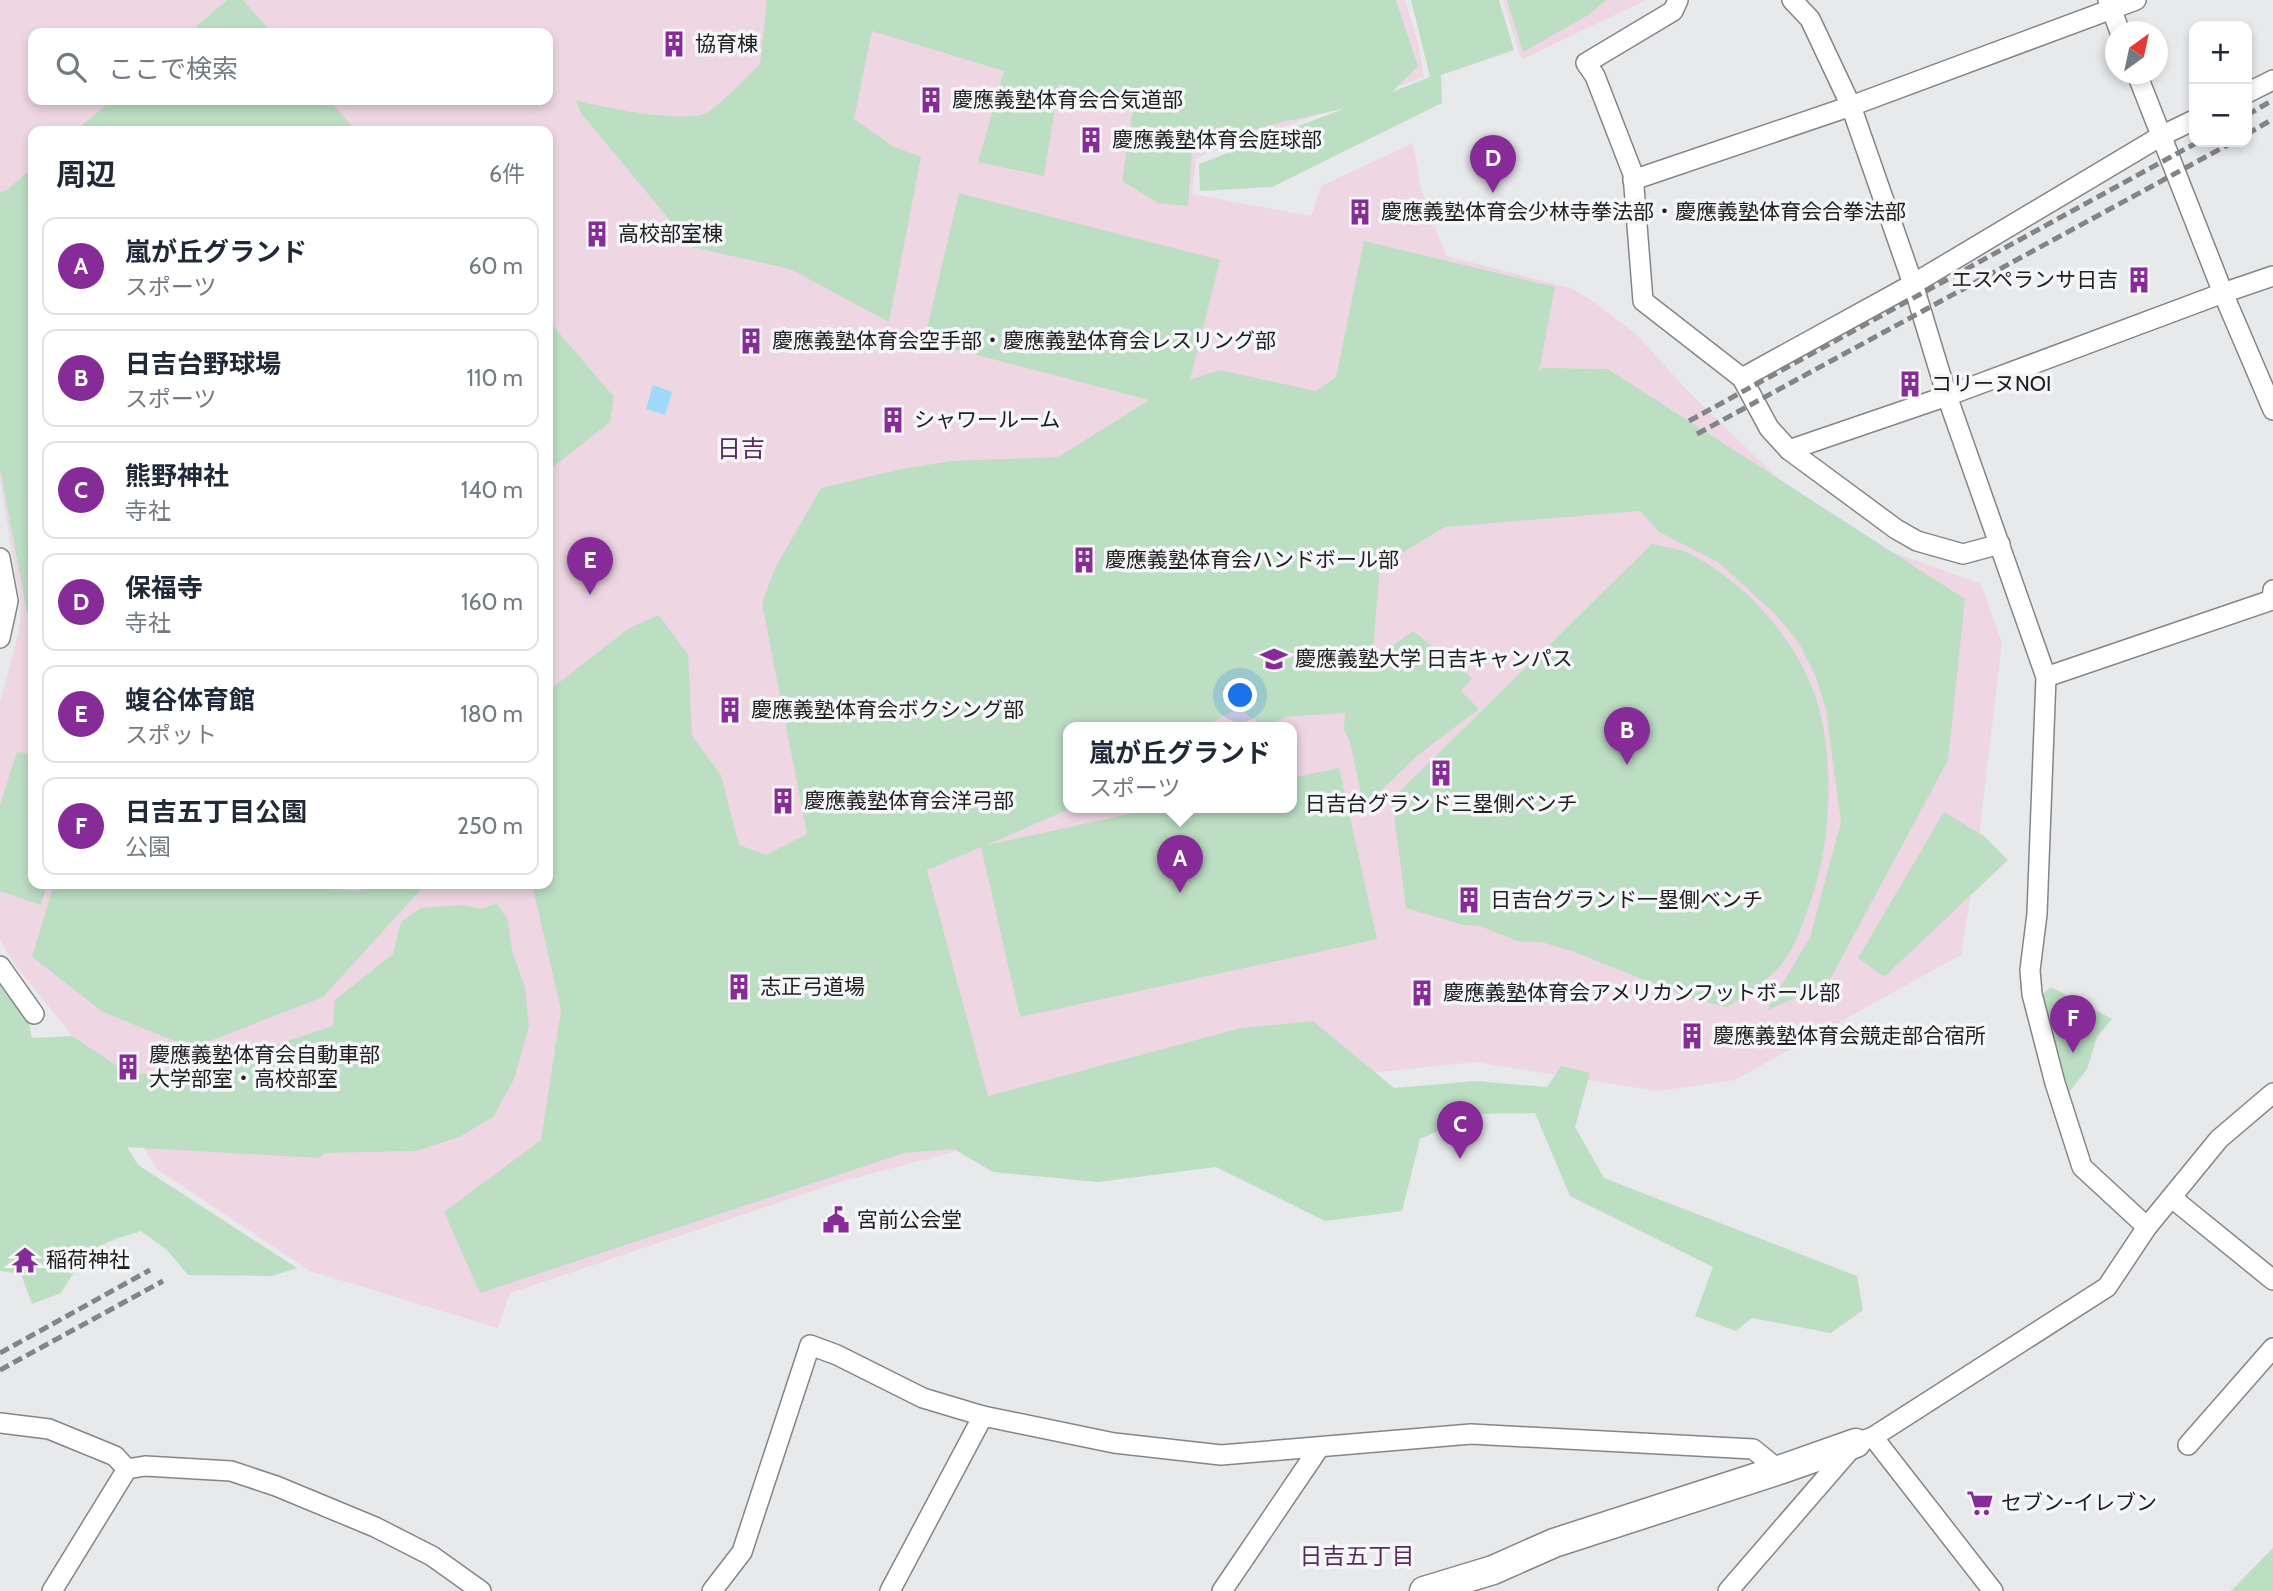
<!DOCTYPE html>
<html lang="ja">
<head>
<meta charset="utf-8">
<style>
  :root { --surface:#fff; --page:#f2f2f3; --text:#1f2937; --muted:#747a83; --line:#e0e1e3; --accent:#862b97 }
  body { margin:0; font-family:Cabin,"Noto Sans JP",sans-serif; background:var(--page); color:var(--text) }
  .controls { position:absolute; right:21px; top:21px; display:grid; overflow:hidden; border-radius:14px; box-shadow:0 4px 10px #0003 }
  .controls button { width:63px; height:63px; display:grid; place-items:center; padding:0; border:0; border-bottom:2px solid var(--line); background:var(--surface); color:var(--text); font:35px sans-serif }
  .compass { position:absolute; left:2105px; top:21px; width:63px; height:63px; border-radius:50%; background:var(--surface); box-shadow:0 4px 10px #0003; rotate:33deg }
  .you { position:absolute; left:1241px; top:696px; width:24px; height:24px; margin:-18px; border:5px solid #fff; border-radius:50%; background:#1a73e8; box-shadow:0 0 0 10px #1a73e833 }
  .badge { display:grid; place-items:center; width:46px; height:46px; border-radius:50%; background:var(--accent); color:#fff; font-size:23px; font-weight:700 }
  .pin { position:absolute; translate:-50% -58px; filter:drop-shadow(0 2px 4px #0008) }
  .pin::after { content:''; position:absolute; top:37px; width:24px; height:21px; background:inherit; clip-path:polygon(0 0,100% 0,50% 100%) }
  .popup { position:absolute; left:1063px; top:722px; width:234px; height:91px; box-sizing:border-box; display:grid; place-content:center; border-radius:14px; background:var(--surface); filter:drop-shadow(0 2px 5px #0005); font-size:23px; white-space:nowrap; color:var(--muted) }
  .popup b { font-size:26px; color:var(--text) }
  .popup::after { content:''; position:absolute; left:50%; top:100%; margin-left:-14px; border:14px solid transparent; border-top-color:var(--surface) }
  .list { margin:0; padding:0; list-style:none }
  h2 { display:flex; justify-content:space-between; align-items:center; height:91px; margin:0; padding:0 28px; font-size:30px }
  h2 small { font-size:23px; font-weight:400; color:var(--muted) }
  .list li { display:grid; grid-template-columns:46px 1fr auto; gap:21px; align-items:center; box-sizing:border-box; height:98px; margin:0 14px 14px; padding:0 14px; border:2px solid var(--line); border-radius:14px }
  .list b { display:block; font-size:26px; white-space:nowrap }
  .list p { margin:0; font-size:23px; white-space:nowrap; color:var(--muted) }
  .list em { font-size:23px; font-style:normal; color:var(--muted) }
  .icon { flex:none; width:38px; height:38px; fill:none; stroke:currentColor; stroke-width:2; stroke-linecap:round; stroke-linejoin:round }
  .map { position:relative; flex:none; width:2273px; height:1591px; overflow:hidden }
  .search { position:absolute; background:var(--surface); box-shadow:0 4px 10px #0003; left:28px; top:28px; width:525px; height:77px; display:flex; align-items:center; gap:18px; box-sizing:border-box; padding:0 24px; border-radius:14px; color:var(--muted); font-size:26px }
  .panel { position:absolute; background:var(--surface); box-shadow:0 4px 10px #0003; left:28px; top:126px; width:525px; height:763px; border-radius:14px }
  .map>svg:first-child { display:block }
  .education { fill:#eed7e3; fill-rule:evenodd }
  .green { fill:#bcdec3 }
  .water { fill:#9ddafc }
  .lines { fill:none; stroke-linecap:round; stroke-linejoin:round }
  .street-casing { stroke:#848587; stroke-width:22 }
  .secondary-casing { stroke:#848587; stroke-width:31 }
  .street { stroke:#fff; stroke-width:19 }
  .secondary { stroke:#fff; stroke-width:28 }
  .rail { stroke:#838486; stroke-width:5; stroke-dasharray:10 5; stroke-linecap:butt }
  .labels { text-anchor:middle; stroke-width:7; stroke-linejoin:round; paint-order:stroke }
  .poi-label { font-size:21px; fill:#202021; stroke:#f5f6f8; text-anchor:start }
  .neighbourhood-label { font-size:23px; fill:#572b60; stroke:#f5f6f8 }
  .quarter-label { font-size:24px; fill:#572b60; stroke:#f5f6f8 }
</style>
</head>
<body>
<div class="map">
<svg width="2273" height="1591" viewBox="0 0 2273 1591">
  <rect width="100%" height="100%" fill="#e7e9eb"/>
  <g class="education">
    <path d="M0,0H1405L1418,42L1424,77L1196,158L1192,194L1311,216L1321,186L1413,143L1421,189L1446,256L1571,288L1594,302L1636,334L1687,390L1771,472L1857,539L1981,584L2002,643L1976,862L1961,955L1735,1080L1657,1091L1475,1062L1180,1093L843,1181L510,1293L498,1328L310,1271L157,1169L68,1030L13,962L0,940V703L19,631L21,607L0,479ZM33,33H548V100H33ZM33,131H548V884H33ZM1068,727H1292V807H1068Z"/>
    <path d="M1503,0H1646L1523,59L1520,56Z"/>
  </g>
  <g class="green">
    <path d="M227,0H243L272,33H189Z"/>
    <path d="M767,0H1396L1418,66L1392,92L1430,77L1411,0H1499L1514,50L1441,75L1442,103L1272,187L1200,191L1199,164L1346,108L1274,124L1192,149L1188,206L1158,203L1122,181L1133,110L1059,84L1044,176L978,162L1004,71L872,31L854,119L894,147L921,157L889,322L790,269L692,247L580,112L576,100C600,107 688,125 708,112C727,99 743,80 760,64Z"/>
    <path d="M1507,0H1606L1590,14L1523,52Z"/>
    <path d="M112,100H329L356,131H75Z"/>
    <path d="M33,167V610L27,613L0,468V193L7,190Z"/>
    <path d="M959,193L1220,260L1190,380L1219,370L1316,391L1336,377L1364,241L1555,287L1539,371L1543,368L1608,369L1965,599L1948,760L1827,985L1767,1010L1810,937L1841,822L1826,710L1816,677L1799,643L1775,614L1718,562L1659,532L1640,511L1445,527L1380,566L1372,661L1413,631L1472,678L1461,691L1479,709L1418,755L1371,800L1363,802L1350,742L1344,729L1345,713L1285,717L1265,727L1238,708L1204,727H1068V807H1074L987,845L1161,807H1292V778L1339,768L1377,939L1020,1017L981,847L927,870L988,1096L1241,1028L1313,1021L1394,1088L1476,1081L1547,1087L1561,1066L1590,1073L1575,1127L1604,1178L1857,1276L1863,1310L1831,1333L1752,1318L1736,1331L1695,1316L1713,1267L1570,1196L1535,1113L1476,1114L1420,1139L1402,1211L1325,1221L1216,1167L1098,1182L993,1172L954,1149L904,1153L480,1293L444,1212L541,1140L561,1010L532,884H548V691L628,629L659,615L688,655L692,736L721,775L739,845L766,855L807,834L762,603L775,568L821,488L897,470L951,461L1058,457L1149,400L924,341Z"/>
    <path d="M548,320L614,397L610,422L548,471Z"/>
    <path d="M1652,544C1664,547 1677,548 1688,553C1739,578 1785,627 1808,678C1836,735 1833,838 1812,897C1804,920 1797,945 1781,965C1767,981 1745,995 1727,1007L1690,998L1572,951L1541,942H1520L1480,926L1463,925L1406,908L1392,799Z"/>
    <path d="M17,751L33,756V884H47L41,905L0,891V805Z"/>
    <path d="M1944,812L1984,836L2008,860L1884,977L1858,958Z"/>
    <path d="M54,884H280L284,886L359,891L367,884H426L323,997L192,1048L103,1012L32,957Z"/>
    <path d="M496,903L508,920L512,951L525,987L529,1026L514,1079L493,1117L459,1137L416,1151L325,1153L319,1158L127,1147L138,1165L297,1268L272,1276L188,1275L167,1250L141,1231L115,1239L87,1252L61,1293L32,1304L21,1274L0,1271V980L28,1019L32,1038L72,1036L128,1073L182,1076L333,1026L335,1000L393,954L401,922L421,908L463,905L482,909Z"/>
    <path d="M2051,987L2112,1019L2097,1037L2087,1069L2067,1095L2038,998Z"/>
    <path d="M2273,1548V1591H2231Z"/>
  </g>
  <path class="water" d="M653,385L672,392L665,415L646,409Z"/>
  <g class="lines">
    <g class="street-casing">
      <g id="street">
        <path d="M1678,0L1673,11L1586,63L1595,76L1633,174L1643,301L1742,378L1769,428L1789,450L1896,529L1917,541L1963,554L2000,544"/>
        <path d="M1792,0L1810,19L1851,106L1913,284L1947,396L2046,677L2037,914L2030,970L2032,994L2055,1083L2082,1167L2147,1227"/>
        <path d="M2108,0L2120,32"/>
        <path d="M2137,74L2223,293L2273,410"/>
        <path d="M2247,93L2273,80"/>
        <path d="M1633,180L1851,106L2136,0"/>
        <path d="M1742,378L1913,284L2161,136L2194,120"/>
        <path d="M1789,450L1947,396L2223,293L2273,276"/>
        <path d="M0,558L8,601L0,638"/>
        <path d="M2046,677L2272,600L2273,590"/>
        <path d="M0,966L34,1014"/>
        <path d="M2172,1198L2273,1280"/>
        <path d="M0,1423L49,1429L115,1456L127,1469L145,1466L231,1471L276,1486L375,1527L432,1556L481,1591"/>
        <path d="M1873,1437L1993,1591"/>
        <path d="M2188,1445L2273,1348"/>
        <path d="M52,1591L127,1469"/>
        <path d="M712,1591L742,1552L810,1345L837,1355L923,1398L983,1416L1114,1443L1221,1455L1471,1434L1753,1449L1779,1470"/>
        <path d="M890,1591L983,1416"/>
        <path d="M1222,1591L1319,1448"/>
        <path d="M1728,1591L1856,1443L1873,1437L2107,1287L2147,1227L2219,1139L2273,1093"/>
      </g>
    </g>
    <g class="secondary-casing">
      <path id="secondary" d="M1424,1591L1493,1570L1554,1543L1779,1470L1856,1443"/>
    </g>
    <use href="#street" class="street"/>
    <use href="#secondary" class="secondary"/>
    <g class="rail">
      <path d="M2247,115L2273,100"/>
      <path d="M2247,134L2273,119"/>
      <path d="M1689,421L2198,142"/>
      <path d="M1697,434L2233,142"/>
      <path d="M0,1353L150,1270"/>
      <path d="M0,1370L163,1281"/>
    </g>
  </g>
  <defs>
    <g id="building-bare" transform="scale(2.1)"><path d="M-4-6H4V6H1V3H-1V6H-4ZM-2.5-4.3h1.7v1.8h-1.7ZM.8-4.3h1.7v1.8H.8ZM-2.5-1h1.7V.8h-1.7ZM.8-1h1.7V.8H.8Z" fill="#862b97" stroke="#f5f6f8" stroke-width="2.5" paint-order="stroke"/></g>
    <g id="university-bare" transform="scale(2.1)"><path d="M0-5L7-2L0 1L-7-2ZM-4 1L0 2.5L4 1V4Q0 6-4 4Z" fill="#862b97" stroke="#f5f6f8" stroke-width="2.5" paint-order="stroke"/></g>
    <g id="civic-bare" transform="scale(2.1)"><path d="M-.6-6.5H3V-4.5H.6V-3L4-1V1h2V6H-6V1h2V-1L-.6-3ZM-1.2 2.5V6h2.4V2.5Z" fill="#862b97" stroke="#f5f6f8" stroke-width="2.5" paint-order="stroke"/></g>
    <g id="temple-bare" transform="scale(2.1)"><path d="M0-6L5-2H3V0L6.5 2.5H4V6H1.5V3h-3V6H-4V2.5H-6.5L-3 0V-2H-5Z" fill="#862b97" stroke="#f5f6f8" stroke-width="2.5" paint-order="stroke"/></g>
    <g id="supermarket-bare" transform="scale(2.1)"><path d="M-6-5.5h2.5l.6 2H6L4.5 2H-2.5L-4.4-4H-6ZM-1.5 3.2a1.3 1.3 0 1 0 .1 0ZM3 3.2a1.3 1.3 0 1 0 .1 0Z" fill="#862b97" stroke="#f5f6f8" stroke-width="2.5" paint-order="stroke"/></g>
  </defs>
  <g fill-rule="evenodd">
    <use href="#building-bare" x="674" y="44"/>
    <use href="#building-bare" x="931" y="100"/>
    <use href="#building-bare" x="1091" y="140"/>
    <use href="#building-bare" x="1360" y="212"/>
    <use href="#building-bare" x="597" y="234"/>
    <use href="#building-bare" x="2139" y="280"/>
    <use href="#building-bare" x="751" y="341"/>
    <use href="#building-bare" x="1910" y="384"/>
    <use href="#building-bare" x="893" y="420"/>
    <use href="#building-bare" x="1084" y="560"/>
    <use href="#university-bare" x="1274" y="659"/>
    <use href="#building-bare" x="730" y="710"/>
    <use href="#building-bare" x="1441" y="773"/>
    <use href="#building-bare" x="783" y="801"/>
    <use href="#building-bare" x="1469" y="900"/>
    <use href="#building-bare" x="739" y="987"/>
    <use href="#building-bare" x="1422" y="993"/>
    <use href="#building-bare" x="1692" y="1036"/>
    <use href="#building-bare" x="128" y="1067"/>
    <use href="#civic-bare" x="836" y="1220"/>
    <use href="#temple-bare" x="25" y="1260"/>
    <use href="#supermarket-bare" x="1980" y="1503"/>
  </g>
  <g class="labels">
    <g class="poi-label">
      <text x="695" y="51">協育棟</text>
      <text x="952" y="107">慶應義塾体育会合気道部</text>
      <text x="1112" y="147">慶應義塾体育会庭球部</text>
      <text x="1381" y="219">慶應義塾体育会少林寺拳法部・慶應義塾体育会合拳法部</text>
      <text x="618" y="241">高校部室棟</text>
      <text x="2118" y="287" text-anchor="end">エスペランサ日吉</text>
      <text x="772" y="348">慶應義塾体育会空手部・慶應義塾体育会レスリング部</text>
      <text x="1931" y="391">コリーヌNOI</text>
      <text x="914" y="427">シャワールーム</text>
      <text x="1105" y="567">慶應義塾体育会ハンドボール部</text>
      <text x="1295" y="666">慶應義塾大学 日吉キャンパス</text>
      <text x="751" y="717">慶應義塾体育会ボクシング部</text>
      <text x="804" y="808">慶應義塾体育会洋弓部</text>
      <text x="1441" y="811" text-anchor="middle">日吉台グランド三塁側ベンチ</text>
      <text x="1490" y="907">日吉台グランド一塁側ベンチ</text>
      <text x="760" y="994">志正弓道場</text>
      <text x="1443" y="1000">慶應義塾体育会アメリカンフットボール部</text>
      <text x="1713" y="1043">慶應義塾体育会競走部合宿所</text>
      <text x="149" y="1062">慶應義塾体育会自動車部<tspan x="149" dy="24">大学部室・高校部室</tspan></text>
      <text x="857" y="1227">宮前公会堂</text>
      <text x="46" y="1267">稲荷神社</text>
      <text x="2001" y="1510">セブン-イレブン</text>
    </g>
    <g class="neighbourhood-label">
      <text x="1357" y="1564">日吉五丁目</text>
    </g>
    <g class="quarter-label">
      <text x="741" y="457">日吉</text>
    </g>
  </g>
</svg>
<div class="controls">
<button>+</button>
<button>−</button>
</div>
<svg class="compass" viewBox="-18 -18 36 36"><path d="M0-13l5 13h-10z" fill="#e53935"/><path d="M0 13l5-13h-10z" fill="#747a83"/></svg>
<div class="you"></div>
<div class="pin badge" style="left:1180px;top:893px">A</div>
<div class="popup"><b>嵐が丘グランド</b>スポーツ</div>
<div class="pin badge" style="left:1627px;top:765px">B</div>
<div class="pin badge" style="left:1460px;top:1159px">C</div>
<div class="pin badge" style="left:1493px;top:193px">D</div>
<div class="pin badge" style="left:590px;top:595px">E</div>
<div class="pin badge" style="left:2073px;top:1053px">F</div>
<div class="search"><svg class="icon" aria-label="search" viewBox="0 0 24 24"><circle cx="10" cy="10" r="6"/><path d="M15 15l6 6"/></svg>ここで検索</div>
<section class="panel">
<h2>周辺<small>6件</small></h2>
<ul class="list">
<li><span class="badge">A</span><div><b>嵐が丘グランド</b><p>スポーツ</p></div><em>60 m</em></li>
<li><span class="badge">B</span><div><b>日吉台野球場</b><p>スポーツ</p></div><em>110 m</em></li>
<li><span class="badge">C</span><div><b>熊野神社</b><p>寺社</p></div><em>140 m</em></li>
<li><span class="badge">D</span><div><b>保福寺</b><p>寺社</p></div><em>160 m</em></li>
<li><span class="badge">E</span><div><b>蝮谷体育館</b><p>スポット</p></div><em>180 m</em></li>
<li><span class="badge">F</span><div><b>日吉五丁目公園</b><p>公園</p></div><em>250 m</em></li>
</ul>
</section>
</div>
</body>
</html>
